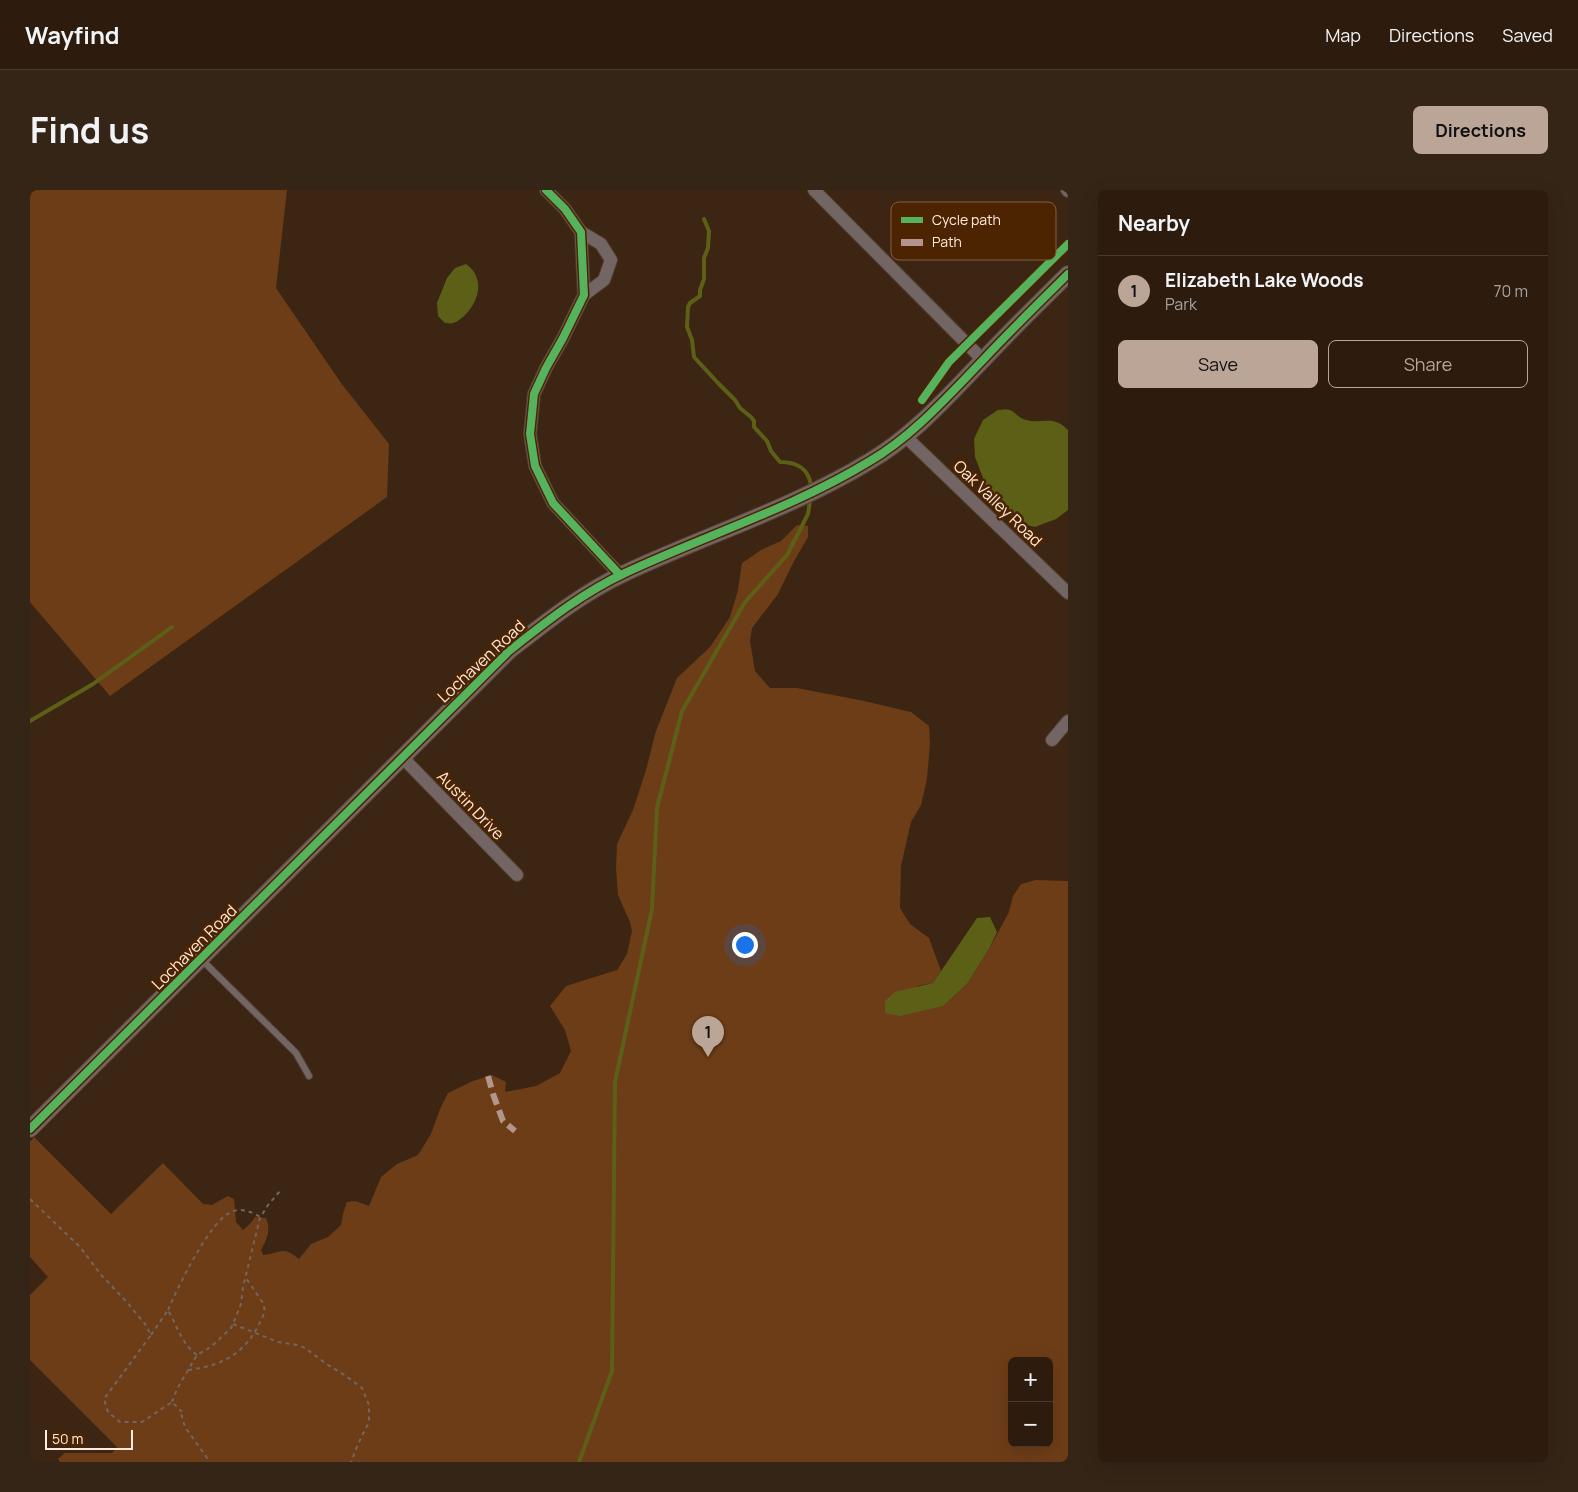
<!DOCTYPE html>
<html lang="en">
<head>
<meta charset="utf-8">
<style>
  :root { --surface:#2d1c0e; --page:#352517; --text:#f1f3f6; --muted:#a7a19e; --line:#483a2e; --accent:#bba596 }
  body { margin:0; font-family:Manrope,sans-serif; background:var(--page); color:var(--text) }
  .controls { position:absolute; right:15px; bottom:15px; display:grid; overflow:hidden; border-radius:8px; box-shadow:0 5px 20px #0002 }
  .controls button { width:45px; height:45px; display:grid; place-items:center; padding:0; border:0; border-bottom:1px solid var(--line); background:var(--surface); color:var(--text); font:25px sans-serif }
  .scale { position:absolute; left:15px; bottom:12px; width:88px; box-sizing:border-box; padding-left:5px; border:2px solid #ffeadd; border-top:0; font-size:14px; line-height:18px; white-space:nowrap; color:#ffeadd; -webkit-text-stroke:4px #4d2401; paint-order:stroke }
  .you { position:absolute; left:714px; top:754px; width:18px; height:18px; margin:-12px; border:4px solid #fff; border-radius:50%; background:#1a73e8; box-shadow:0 0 0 8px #1a73e833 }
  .badge { display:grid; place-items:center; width:32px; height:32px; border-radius:50%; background:var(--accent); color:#111; font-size:16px; font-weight:700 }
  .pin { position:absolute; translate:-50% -41px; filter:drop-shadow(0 1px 2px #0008) }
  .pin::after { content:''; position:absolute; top:26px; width:18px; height:15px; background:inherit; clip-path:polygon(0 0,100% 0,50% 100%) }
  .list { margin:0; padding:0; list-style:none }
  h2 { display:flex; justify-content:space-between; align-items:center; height:65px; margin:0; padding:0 20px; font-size:21px }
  h2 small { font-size:16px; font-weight:400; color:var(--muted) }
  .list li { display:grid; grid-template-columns:32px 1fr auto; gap:15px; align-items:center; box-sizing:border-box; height:70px; padding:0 20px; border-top:1px solid var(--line) }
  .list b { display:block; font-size:19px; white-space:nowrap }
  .list p { margin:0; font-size:16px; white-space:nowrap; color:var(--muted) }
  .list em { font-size:16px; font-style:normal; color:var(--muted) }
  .actions { display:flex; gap:10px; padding:15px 20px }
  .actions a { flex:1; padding:11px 0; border:1px solid var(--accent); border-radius:8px; text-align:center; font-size:18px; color:var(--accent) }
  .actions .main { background:var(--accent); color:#111 }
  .map { position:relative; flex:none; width:1038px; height:1272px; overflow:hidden; border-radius:8px }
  header { display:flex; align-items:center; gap:30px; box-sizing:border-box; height:70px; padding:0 25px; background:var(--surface); border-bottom:1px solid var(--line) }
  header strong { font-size:24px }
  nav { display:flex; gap:28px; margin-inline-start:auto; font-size:18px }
  .intro { display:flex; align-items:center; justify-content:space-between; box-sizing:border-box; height:120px; padding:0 30px }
  h1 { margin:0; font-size:35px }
  .button { padding:12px 22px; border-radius:8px; background:var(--accent); color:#111; font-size:18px; font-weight:700 }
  main { display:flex; gap:30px; padding:0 30px }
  aside { flex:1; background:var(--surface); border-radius:8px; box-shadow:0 5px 20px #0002 }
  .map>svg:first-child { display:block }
  .green { fill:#6d3d17; fill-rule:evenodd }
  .water { fill:#5c6017 }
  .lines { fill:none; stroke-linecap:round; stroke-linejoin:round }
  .stream { stroke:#5c6017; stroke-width:4 }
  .service-casing { stroke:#544132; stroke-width:8 }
  .minor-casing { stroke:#544132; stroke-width:14 }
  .tertiary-casing { stroke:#544132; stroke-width:18 }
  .path { stroke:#73665f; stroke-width:2; stroke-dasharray:4 4; stroke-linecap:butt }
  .service { stroke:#736563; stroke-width:6 }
  .minor { stroke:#736563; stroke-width:12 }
  .tertiary { stroke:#736563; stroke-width:16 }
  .quiet { stroke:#b2968c; stroke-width:6; stroke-dasharray:12 6; stroke-linecap:butt }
  .cycleway-casing { stroke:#4d2401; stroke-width:11 }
  .cycleway { stroke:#56b35d; stroke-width:8 }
  .labels { text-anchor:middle; stroke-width:5; stroke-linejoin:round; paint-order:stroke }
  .street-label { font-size:16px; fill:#ffeadd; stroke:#4d2401 }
  .key { fill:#4d2401; stroke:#825f43; stroke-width:1 }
  .key-label { font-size:14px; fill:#ffeadd }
</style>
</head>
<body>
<header>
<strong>Wayfind</strong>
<nav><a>Map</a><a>Directions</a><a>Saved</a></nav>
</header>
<div class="intro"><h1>Find us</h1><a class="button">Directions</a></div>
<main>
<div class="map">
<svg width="1038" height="1272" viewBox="0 0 1038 1272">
  <rect width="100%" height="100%" fill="#3c2512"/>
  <g class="green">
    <path d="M0,0H257L246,98L311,193L359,254L357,307L80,506L0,412Z"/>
    <path d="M767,335L778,336V347L762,375L748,404L722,438L720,451L725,481L740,498H767L834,511L881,522L899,536L900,553L897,589L891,615L881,632L871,676L870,718L880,734L899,748L911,781L903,793L887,796L913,816L937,794L959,759L979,722L983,706L991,694L1006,690L1038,691V1272H30L28,1269L35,1263H82L87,1257L0,1170V1105L18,1087L0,1067V952L4,947L81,1024L133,973L173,1014L182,1015L198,1006L204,1009L206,1032L213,1040L220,1034L225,1027L236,1028C241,1041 237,1049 231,1060L233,1065C252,1063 252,1055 269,1069L281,1054L298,1047L311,1035L313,1024L317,1012L325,1011L339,1016L351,987L367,974L388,965L401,944L410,919L418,903L443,891L462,885L476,892L475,902L506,896L530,883L541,861L535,840L520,816L536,796L587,780L597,764L602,741L600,732L588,705L586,678L587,654L603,620L616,580L626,541L647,488L680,457L700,427L708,400L712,373L731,360L751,351ZM982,1171H1019V1253H982Z"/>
  </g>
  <g class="water">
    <path d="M436,74C456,88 449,113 433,127C430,129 426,133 423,133C420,134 417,133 415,133L408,126L407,113L417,88L425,78Z"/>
    <path d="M968,220C971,220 976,219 980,220C985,222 988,227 993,229C1010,236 1022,223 1038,240V320L1026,329L1005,337L988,333L958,301L945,267L944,249L953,230Z"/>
    <path d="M960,727L967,742L959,759L937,794L913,816L870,826L855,823V811L865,802L903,793L947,728Z"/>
  </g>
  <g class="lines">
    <g class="stream">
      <path d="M674,29L679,41L678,58L674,68V89L670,100V106L660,113L658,117L657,137L662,150L664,167L688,193L705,210L710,218L721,227L724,231V237L737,251L741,261L750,272C767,272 778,278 781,295"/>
      <path d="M0,531L63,494L142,437"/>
      <path d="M549,1272L582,1181L585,892L622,719L627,618L652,521L715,412L757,365L778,324L780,311"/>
    </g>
    <g class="service-casing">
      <path id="service" d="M172,770L266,863L279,886"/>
    </g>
    <g class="minor-casing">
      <g id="minor">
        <path d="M516,0L535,19L551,42L554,105L533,148L516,178L504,204L500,244L505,276L523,313L590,385"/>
        <path d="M784,0L953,170"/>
        <path d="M1037,0L1038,1"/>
        <path d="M551,42L571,54L581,70L574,90L554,105"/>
        <path d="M875,246L1038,403"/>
        <path d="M1022,550L1038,531"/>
        <path d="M372,567L487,685"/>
      </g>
    </g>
    <g class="tertiary-casing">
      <path id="tertiary" d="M0,939L479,461C516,432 552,403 595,383C676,345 763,318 840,271C883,246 918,206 953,170C980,141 1009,113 1038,84"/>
    </g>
    <g class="path">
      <path d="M0,1009L50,1057L72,1086L95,1110L115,1134L121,1145L74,1209L78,1222L90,1232H112L142,1212L151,1221L150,1220L155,1237L180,1272"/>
      <path d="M138,1120C148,1097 179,1032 201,1022C211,1017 222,1022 230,1027"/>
      <path d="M203,1134L248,1152L268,1155L275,1158L298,1175L316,1186L332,1198L339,1215V1232L328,1254L321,1272"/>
      <path d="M121,1145L138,1120C147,1136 152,1154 167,1165"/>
      <path d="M158,1180C199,1175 220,1159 235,1121L233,1113L216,1088"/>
      <path d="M142,1212L147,1199L167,1165L181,1157L201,1138L203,1134L211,1114L213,1097L230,1028L238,1015L250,1001"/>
    </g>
    <use href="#service" class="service"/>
    <use href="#minor" class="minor"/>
    <use href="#tertiary" class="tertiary"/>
    <path class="quiet" d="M458,886L463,904L473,931L485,941"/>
    <g class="cycleway-casing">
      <g id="cycleway">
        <path d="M516,0L535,19L551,42L554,105L533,148L516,178L504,204L500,244L505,276L523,313L590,385"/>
        <path d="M892,210L919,172L1038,54"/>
        <path d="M0,939L479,461C516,432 552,403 595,383C676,345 763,318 840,271C883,246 918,206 953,170C980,141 1009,113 1038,84"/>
      </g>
    </g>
    <use href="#cycleway" class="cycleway"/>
  </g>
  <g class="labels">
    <g class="street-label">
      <text transform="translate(968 313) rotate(44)" y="6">Oak Valley Road</text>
      <text transform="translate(451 471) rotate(-43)" y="6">Lochaven Road</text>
      <text transform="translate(441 615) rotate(46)" y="6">Austin Drive</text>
      <text transform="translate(164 757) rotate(-45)" y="6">Lochaven Road</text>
    </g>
  </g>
  <rect x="861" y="12" width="165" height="58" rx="8" class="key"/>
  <rect x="871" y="27" width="22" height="6" fill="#56b35d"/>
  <rect x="871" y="49" width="22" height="7" fill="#b2968c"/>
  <g class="key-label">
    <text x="902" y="35">Cycle path</text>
    <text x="902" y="57">Path</text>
  </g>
</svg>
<div class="controls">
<button>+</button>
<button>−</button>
</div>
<div class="scale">50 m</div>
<div class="you"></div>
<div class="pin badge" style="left:678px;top:867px">1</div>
</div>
<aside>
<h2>Nearby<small></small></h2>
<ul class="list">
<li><span class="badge">1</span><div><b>Elizabeth Lake Woods</b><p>Park</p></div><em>70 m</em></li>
</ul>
<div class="actions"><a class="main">Save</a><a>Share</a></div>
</aside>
</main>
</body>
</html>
